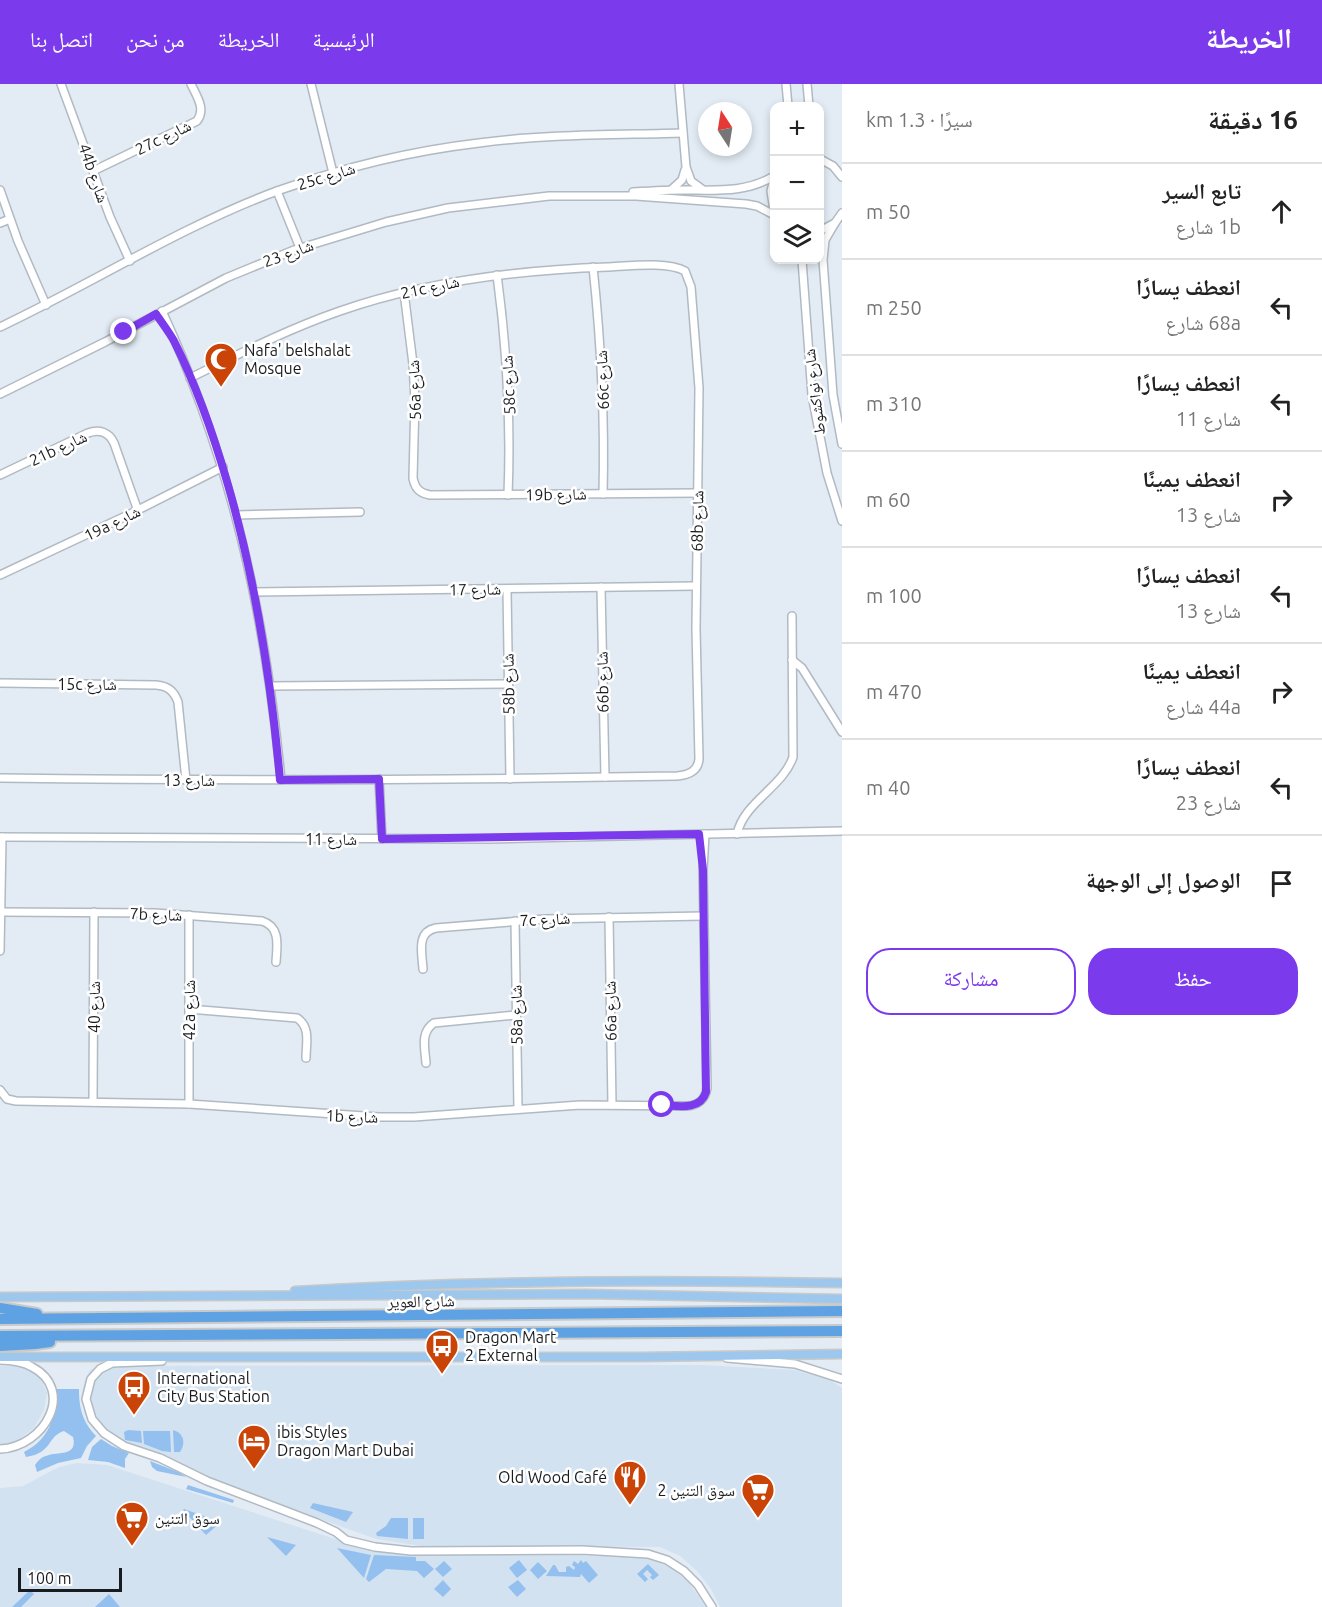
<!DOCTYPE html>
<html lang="ar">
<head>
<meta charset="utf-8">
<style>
  :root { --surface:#fff; --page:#f6f6f6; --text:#222; --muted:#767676; --line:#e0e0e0; --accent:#7c3aed }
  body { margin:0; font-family:Ubuntu,"Noto Naskh Arabic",sans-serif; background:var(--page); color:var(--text); direction:rtl }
  .controls { position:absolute; right:18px; top:18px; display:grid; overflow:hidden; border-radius:12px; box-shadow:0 3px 9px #0003 }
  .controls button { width:54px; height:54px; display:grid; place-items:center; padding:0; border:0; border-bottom:2px solid var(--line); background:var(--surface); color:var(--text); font:30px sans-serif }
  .compass { position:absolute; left:698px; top:18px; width:54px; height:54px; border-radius:50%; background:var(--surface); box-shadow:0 3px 9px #0003; rotate:348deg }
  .scale { position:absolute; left:18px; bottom:15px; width:104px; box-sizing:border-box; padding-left:6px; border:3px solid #191c1f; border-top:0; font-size:16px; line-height:21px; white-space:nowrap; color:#191c1f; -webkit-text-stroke:4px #fff; paint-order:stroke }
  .stop { position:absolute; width:18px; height:18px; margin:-14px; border:4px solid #7c3aed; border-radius:50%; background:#fff }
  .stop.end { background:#7c3aed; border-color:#fff; box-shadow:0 2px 6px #0008 }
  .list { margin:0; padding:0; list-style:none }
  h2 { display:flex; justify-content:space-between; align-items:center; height:78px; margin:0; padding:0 24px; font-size:26px }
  h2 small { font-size:20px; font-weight:400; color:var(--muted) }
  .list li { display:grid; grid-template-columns:39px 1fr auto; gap:18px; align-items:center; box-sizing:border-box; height:96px; padding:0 24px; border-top:2px solid var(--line) }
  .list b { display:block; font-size:22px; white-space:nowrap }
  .list p { margin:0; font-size:20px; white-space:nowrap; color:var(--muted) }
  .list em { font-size:20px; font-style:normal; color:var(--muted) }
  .actions { display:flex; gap:12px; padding:18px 24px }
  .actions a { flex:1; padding:14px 0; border:2px solid var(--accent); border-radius:24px; text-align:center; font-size:21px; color:var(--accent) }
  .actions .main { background:var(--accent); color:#fff }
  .icon { flex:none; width:33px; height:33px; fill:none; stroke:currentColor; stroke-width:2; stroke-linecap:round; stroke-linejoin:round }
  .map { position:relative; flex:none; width:842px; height:1523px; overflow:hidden; direction:ltr }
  header { display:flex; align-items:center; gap:36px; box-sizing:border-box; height:84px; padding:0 30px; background:var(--accent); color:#fff }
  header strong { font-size:28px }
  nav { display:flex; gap:33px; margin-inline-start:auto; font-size:21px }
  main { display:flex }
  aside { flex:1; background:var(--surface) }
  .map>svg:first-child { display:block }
  .built { fill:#d3e2f1 }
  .green { fill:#93c0ee }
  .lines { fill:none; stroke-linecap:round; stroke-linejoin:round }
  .minor-casing { stroke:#b1bac3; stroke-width:10 }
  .major-casing { stroke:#c8c9c9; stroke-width:11 }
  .highway-casing { stroke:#c8c9c9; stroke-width:14 }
  .minor { stroke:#fff; stroke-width:7 }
  .major { stroke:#9ec7ee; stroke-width:8 }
  .highway { stroke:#5ea2e3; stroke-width:10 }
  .route { stroke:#7c3aed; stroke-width:8 }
  .labels { text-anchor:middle; stroke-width:5; stroke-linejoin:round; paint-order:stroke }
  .street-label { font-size:16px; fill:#191c1f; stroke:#fff }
  .poi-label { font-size:16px; fill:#191c1f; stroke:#fff; text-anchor:start }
</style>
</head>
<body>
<header>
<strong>الخريطة</strong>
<nav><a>الرئيسية</a><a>الخريطة</a><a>من نحن</a><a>اتصل بنا</a></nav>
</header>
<main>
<aside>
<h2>16 دقيقة<small>سيرًا · 1.3 km</small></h2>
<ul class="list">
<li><svg class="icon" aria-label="ahead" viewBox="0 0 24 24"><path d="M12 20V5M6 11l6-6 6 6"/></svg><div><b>تابع السير</b><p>1b شارع</p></div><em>50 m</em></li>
<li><svg class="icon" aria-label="left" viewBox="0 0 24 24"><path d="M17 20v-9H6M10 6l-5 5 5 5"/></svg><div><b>انعطف يسارًا</b><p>68a شارع</p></div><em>250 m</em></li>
<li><svg class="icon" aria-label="left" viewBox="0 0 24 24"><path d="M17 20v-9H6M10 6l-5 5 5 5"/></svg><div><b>انعطف يسارًا</b><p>شارع 11</p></div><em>310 m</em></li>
<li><svg class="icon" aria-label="right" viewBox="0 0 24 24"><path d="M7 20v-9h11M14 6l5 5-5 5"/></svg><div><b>انعطف يمينًا</b><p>شارع 13</p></div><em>60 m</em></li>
<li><svg class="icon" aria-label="left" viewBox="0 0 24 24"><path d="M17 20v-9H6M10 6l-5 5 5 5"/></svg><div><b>انعطف يسارًا</b><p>شارع 13</p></div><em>100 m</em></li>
<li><svg class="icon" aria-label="right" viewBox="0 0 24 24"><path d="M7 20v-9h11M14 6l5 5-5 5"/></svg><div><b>انعطف يمينًا</b><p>44a شارع</p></div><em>470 m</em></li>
<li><svg class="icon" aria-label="left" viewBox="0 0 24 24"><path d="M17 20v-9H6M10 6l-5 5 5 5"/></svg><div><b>انعطف يسارًا</b><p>شارع 23</p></div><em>40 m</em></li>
<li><svg class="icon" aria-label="arrive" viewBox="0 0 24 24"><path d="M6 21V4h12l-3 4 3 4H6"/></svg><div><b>الوصول إلى الوجهة</b></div></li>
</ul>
<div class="actions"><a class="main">حفظ</a><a>مشاركة</a></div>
</aside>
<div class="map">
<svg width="842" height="1523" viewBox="0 0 842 1523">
  <rect width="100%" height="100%" fill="#e3ecf5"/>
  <g class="built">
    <path d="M703,1281L794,1286L830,1296L842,1304V1523H720L711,1505L697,1487L680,1472L660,1463L421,1462L376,1455L113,1361L99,1351L88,1338L84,1328L82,1308L86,1293L90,1286L99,1282Z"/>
    <path d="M0,1282H24L36,1290L41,1295L47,1309L44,1326L34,1344L0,1370Z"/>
    <path d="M77,1379L107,1381L372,1467L388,1469L628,1472L650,1475L674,1485L687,1496L706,1523H0V1404L23,1402L59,1383Z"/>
  </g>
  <g class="green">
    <path d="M57,1305H79C79,1324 82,1337 96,1352L87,1362L81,1374L58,1379L37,1388L35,1381C38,1377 41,1373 46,1372C58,1367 78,1373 73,1353L64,1347C47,1352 53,1369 26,1373L24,1368C51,1354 55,1333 57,1305Z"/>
    <path d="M128,1346L141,1347L142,1359L125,1356L124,1348Z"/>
    <path d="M173,1346C184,1349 186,1359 180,1368H174Z"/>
    <path d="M143,1347H170L171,1368L162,1367L144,1360Z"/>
    <path d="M101,1355L112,1362L129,1369L125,1375V1384L108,1378L88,1376L92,1363Z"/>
    <path d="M150,1377L178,1388L186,1393L157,1387L152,1383Z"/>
    <path d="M188,1401L234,1416L233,1419L186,1405Z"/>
    <path d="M313,1419L353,1428L346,1438L310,1424Z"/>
    <path d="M184,1425L221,1438L206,1451L183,1426Z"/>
    <path d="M391,1434H408V1455L377,1452L376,1449L386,1442Z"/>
    <rect x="413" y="1434" width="11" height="21"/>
    <path d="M267,1453L296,1461L286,1472Z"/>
    <path d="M337,1464L371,1471L364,1494Z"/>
    <path d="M374,1471L416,1473V1477H425L434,1485L424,1494L417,1487L386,1485L369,1498L366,1495Z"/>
    <path d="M519,1476L527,1486L517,1494L509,1484Z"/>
    <path d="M581,1476L583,1479L586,1477L598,1491L589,1499L581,1490L580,1493L546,1492L553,1481H555L559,1488H566V1483L569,1482L574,1486L575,1483L572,1481L574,1477L578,1480Z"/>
    <path d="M444,1477L452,1485L443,1493L435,1485Z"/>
    <path d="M538,1478L547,1487L538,1495L530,1486Z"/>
    <path d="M648,1480L659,1491L653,1496L650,1493L652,1491L647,1486L643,1490L648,1495L645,1498L637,1490Z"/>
    <path d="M443,1496L451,1505L443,1513L434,1505Z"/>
    <path d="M518,1496L526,1505L517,1513L508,1503Z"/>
    <path d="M30,1506L34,1510L21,1523H12Z"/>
    <path d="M109,1510L120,1523H95Z"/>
  </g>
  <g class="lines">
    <g class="minor-casing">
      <g id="minor">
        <path d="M61,0L110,133L130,177"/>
        <path d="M311,0L333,89"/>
        <path d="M679,0L686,83L691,97L702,105"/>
        <path d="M786,0L788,22"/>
        <path d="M807,0L809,22"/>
        <path d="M820,75L833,82L842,93"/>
        <path d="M93,87L197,37C206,25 197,13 191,0"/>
        <path d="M774,95L771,107L774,127"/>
        <path d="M672,105L682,96L685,86"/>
        <path d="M0,106L18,157L46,221"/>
        <path d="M277,107L300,164"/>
        <path d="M633,108C650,107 667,106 684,106C717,106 746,109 774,92"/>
        <path d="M0,139L10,135"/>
        <path d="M835,139L825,156L823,176L833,311L842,360"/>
        <path d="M820,147L835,139L842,129"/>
        <path d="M802,176L812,311L827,389L842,437"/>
        <path d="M593,183C601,259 605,334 603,410"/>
        <path d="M497,191C507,265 511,337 508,411"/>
        <path d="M404,208L413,280L415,316L413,394C415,405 420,409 430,411L698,409"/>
        <path d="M162,227C232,379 265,530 281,696"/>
        <path d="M0,243C93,199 180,143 277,107C342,84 410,67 479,59C546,50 615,51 683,49"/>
        <path d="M0,310L105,258L226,194L294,166L386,138L448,124L549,112H636L746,120L757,122L774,131"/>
        <path d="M0,391L88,349C99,345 109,348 114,359L138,427"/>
        <path d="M236,431L360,428"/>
        <path d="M0,491L128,431L223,383"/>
        <path d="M601,503L605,693"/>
        <path d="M507,505L510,695"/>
        <path d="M255,508L696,502"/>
        <path d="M792,576L802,584L842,648"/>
        <path d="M0,599L156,601C168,602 174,607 178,618L186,696"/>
        <path d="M271,602L507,600"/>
        <path d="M0,694C226,697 452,696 677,692C689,691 698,687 699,675L696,545L699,304L691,203L685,187C668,177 628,182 608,183C517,186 426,197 340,227C288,245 239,270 190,294"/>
        <path d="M379,695L382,755"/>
        <path d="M737,750C744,718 783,703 793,673L792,532"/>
        <path d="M0,753L490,755L842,747"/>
        <path d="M0,828L155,829L262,837C281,843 277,862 276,878"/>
        <path d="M609,833L612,1021"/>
        <path d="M515,837L518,1024"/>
        <path d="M0,867L2,753"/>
        <path d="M423,885C422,869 416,848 436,844L545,835L704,832"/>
        <path d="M189,925L297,934C311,943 306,960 306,974"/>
        <path d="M426,979C425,965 420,948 434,939L516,931"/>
        <path d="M0,1006L7,1015L16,1017L189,1020L379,1033H414L580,1021L687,1022C699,1021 705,1016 707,1004L703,786L705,750"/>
        <path d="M93,1018L94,828"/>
        <path d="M189,1020V831"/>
        <path d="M727,1274L795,1280L842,1295"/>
        <path d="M0,1276C11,1277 22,1277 32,1283C76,1306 45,1363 0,1365"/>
        <path d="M162,1277L112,1279L100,1285L91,1295L86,1315L92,1335L104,1349L124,1362L160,1374L207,1397L317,1439L336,1448L346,1456L375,1463L411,1467L582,1466L648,1470L667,1476L684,1487L698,1501L712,1523"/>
      </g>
    </g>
    <g class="major-casing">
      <g id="major">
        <path d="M295,1207C477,1196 660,1196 842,1199"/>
        <path d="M0,1213L586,1210L842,1215"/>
        <path d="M0,1273H641L842,1270"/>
      </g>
    </g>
    <g class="highway-casing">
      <g id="highway">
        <path d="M0,1224L37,1230"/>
        <path d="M0,1235L842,1227"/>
        <path d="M0,1252L842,1247"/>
        <path d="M0,1262L35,1260L50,1258"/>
      </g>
    </g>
    <use href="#minor" class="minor"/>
    <use href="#major" class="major"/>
    <use href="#highway" class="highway"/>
  </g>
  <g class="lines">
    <path class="route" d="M124,248L156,230C162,239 169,248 174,257C197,303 214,352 228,401C256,498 271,596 280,696L379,695L382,755L699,750L703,786L706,1008C700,1027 678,1022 662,1021"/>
  </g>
  <defs>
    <g id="mosque-pin" transform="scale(1.725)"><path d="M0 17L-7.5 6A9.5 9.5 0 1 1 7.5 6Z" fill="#ca4408" stroke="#fff"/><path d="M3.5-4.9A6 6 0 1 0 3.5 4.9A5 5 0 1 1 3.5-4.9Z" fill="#fff"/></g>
    <g id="bus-pin" transform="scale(1.725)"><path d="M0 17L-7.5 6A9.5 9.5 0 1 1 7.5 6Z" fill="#ca4408" stroke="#fff"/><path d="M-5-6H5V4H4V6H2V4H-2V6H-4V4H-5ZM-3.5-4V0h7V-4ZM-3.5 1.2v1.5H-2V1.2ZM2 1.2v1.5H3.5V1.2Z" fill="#fff"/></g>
    <g id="hotel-pin" transform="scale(1.725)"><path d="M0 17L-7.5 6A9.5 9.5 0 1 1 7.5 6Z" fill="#ca4408" stroke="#fff"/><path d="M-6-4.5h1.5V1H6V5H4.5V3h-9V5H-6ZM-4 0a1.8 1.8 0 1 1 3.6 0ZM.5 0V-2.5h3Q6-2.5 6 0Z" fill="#fff"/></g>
    <g id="restaurant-pin" transform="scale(1.725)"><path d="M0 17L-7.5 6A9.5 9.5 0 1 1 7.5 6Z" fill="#ca4408" stroke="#fff"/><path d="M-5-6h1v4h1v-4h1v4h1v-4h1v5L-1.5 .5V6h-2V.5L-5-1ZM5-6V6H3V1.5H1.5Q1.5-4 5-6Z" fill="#fff"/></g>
    <g id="supermarket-pin" transform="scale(1.725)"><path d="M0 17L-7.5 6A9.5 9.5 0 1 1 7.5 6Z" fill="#ca4408" stroke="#fff"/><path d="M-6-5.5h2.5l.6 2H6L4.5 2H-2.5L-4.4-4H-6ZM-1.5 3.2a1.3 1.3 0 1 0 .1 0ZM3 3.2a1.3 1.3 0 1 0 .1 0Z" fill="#fff"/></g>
  </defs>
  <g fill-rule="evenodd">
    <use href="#mosque-pin" x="221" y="275"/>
    <use href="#bus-pin" x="442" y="1262"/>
    <use href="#bus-pin" x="134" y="1303"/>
    <use href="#hotel-pin" x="254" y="1357"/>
    <use href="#restaurant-pin" x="630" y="1393"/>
    <use href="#supermarket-pin" x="758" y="1406"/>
    <use href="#supermarket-pin" x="132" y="1434"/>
  </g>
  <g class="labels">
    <g class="street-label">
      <text transform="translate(163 53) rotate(-26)" y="6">27c شارع</text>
      <text transform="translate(94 89) rotate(71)" y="6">44b شارع</text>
      <text transform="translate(326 92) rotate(-17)" y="6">25c شارع</text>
      <text transform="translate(288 169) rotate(-20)" y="6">شارع 23</text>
      <text transform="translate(430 203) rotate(-12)" y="6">21c شارع</text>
      <text transform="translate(602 296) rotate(-92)" y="6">66c شارع</text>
      <text transform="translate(508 301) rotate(-93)" y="6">58c شارع</text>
      <text transform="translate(414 306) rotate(-92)" y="6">56a شارع</text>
      <text transform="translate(814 308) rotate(-97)" y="6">شارع نواكشوط</text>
      <text transform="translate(58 364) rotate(-25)" y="6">21b شارع</text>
      <text transform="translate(556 410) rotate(-1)" y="6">19b شارع</text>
      <text transform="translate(697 437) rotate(-89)" y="6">68b شارع</text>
      <text transform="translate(112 439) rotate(-26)" y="6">19a شارع</text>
      <text transform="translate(475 505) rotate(-1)" y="6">شارع 17</text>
      <text transform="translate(602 598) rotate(-91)" y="6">66b شارع</text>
      <text x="87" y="606">15c شارع</text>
      <text transform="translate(508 600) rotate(-91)" y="6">58b شارع</text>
      <text x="189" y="702">شارع 13</text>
      <text x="331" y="761">شارع 11</text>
      <text transform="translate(156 830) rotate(2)" y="6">7b شارع</text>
      <text transform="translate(545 835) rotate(-3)" y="6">7c شارع</text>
      <text transform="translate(94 923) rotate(-90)" y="6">شارع 40</text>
      <text transform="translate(189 926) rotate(-90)" y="6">42a شارع</text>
      <text transform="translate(610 927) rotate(-91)" y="6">66a شارع</text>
      <text transform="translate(516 931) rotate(-91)" y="6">58a شارع</text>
      <text transform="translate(352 1032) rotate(2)" y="6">1b شارع</text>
      <text transform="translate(421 1217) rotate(-1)" y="6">شارع العوير</text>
    </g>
    <g class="poi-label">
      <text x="244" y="272">Nafa' belshalat<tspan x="244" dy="18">Mosque</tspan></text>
      <text x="465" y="1259">Dragon Mart<tspan x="465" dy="18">2 External</tspan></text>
      <text x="157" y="1300">International<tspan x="157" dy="18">City Bus Station</tspan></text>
      <text x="277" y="1354">ibis Styles<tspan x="277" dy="18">Dragon Mart Dubai</tspan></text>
      <text x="607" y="1399" text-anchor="end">Old Wood Café</text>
      <text x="735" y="1412" text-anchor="end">سوق التنين 2</text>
      <text x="155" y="1440">سوق التنين</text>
    </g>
  </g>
</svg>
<div class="controls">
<button>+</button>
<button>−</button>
<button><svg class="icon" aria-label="layers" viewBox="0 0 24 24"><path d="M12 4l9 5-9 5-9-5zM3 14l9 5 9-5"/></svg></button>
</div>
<svg class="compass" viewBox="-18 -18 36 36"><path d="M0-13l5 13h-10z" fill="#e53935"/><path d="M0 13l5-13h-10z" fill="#767676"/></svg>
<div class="scale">100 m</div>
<div class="stop" style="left:662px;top:1021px"></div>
<div class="stop end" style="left:124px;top:248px"></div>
</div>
</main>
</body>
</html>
